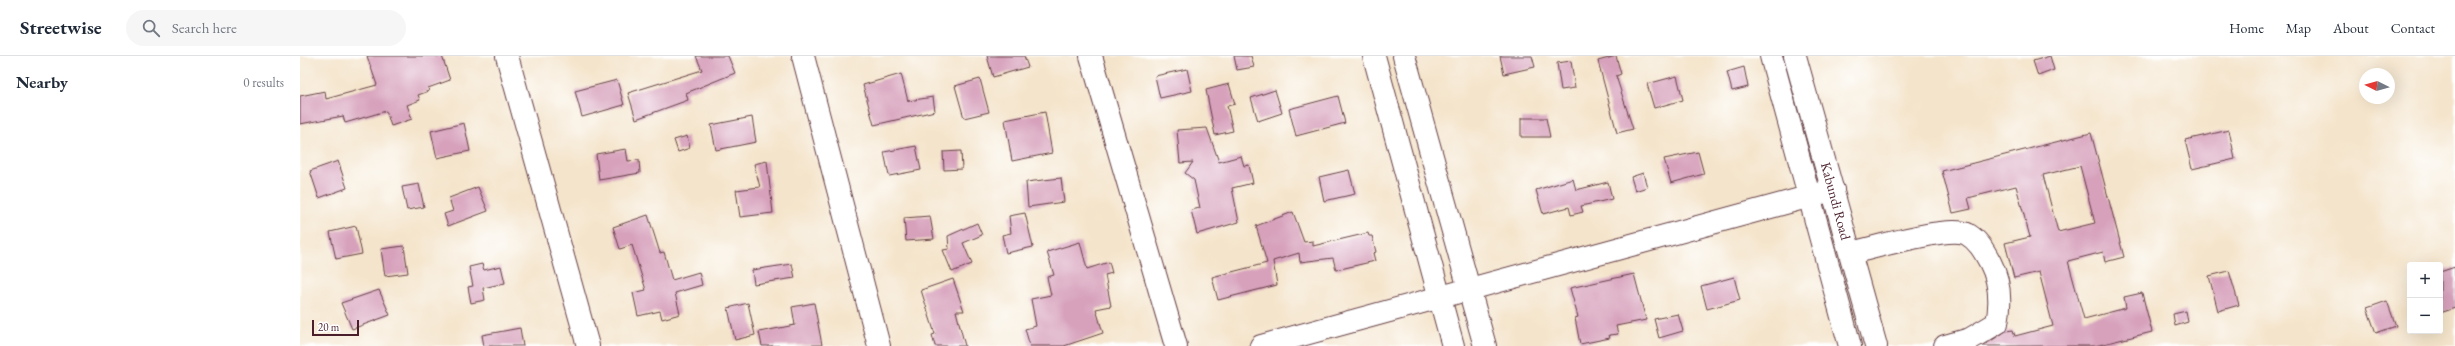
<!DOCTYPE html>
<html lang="en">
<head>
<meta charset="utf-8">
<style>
  :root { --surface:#fff; --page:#f6f6f7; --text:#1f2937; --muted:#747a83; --line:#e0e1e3 }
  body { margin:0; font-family:"EB Garamond",serif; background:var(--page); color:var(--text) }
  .controls { position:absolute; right:12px; bottom:12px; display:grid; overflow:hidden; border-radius:4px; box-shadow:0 4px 16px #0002 }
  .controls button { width:36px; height:36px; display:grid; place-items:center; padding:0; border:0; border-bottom:1px solid var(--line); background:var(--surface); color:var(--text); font:20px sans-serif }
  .compass { position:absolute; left:2059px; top:12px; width:36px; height:36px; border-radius:50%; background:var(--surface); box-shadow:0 4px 16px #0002; rotate:275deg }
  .scale { position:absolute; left:12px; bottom:10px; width:47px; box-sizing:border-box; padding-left:4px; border:2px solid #4a1f2b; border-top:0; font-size:11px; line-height:14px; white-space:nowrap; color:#4a1f2b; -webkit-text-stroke:3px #fff; paint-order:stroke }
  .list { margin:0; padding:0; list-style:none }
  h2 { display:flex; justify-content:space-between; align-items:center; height:52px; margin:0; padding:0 16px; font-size:17px }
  h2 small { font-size:13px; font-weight:400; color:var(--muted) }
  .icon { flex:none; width:22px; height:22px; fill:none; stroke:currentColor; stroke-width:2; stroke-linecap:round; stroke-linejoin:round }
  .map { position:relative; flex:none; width:2155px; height:290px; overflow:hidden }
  header { display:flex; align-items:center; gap:24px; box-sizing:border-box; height:56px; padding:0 20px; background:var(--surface); border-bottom:1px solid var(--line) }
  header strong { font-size:19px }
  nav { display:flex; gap:22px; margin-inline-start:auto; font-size:14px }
  .search { width:280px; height:36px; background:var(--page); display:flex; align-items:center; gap:10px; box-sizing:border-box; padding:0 14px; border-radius:22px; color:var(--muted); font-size:15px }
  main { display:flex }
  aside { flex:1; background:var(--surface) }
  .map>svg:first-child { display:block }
  .building { fill:#d7a1bc; fill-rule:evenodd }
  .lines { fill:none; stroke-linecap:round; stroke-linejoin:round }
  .minor-casing { stroke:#643d43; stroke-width:24 }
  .minor { stroke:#fff; stroke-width:22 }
  .labels { text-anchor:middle; stroke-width:3; stroke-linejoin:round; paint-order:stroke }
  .street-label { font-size:14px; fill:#4a1f2b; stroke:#fff }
</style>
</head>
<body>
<header>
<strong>Streetwise</strong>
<div class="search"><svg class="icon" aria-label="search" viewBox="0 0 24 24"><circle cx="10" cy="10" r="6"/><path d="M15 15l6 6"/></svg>Search here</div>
<nav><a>Home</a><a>Map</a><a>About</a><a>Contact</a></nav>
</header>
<main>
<aside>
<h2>Nearby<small>0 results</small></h2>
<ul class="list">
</ul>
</aside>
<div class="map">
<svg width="2155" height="290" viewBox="0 0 2155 290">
  <rect width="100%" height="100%" fill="#fff"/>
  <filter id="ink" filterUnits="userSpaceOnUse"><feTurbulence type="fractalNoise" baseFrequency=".025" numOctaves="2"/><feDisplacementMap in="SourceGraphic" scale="8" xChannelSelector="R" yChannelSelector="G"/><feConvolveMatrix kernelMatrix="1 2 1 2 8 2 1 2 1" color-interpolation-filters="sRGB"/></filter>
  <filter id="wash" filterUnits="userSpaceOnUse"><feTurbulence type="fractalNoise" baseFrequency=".012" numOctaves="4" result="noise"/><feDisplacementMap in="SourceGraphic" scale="16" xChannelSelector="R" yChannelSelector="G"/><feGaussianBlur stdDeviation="0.9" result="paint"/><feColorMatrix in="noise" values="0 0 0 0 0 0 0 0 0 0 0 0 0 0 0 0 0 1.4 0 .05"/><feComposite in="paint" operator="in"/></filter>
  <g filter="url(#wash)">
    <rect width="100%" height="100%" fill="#f4e4cb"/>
    <g id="blocks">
      <g class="building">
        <path d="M67,0H142L150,24L128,32L129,35L118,39L120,44L107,49L112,63L91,70L86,55L45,67L43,60L0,68V40L25,35L26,43L77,29Z"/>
        <path d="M396,0H428L435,17L386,37L388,44L336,63L328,37L402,14Z"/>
        <path d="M687,0H724L728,11L693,21Z"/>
        <path d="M934,0H951L954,11L937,14Z"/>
        <path d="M1200,0H1232L1235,11L1204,18Z"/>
        <path d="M1316,0L1321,18L1316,20L1333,73L1317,77L1298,5Z"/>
        <path d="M1750,0L1754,14L1738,20L1733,5Z"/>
        <path d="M1271,5L1275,32L1261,34L1257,7Z"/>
        <path d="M1444,11L1448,31L1432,35L1427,16Z"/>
        <path d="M887,13L892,35L860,42L855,20Z"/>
        <path d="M601,18L608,45L633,41L635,55L574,69L563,29Z"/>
        <path d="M1377,20L1383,44L1354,52L1347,28Z"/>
        <path d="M680,23L689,56L664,62L655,30Z"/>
        <path d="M317,24L324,49L282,61L275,35Z"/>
        <path d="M929,28L935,48L927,50L933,75L915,79L906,34Z"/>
        <path d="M975,34L982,57L958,65L951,42Z"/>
        <path d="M1038,40L1045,67L996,80L989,53Z"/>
        <path d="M745,56L752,97L712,105L705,64Z"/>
        <path d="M452,61L456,86L416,94L411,69Z"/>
        <path d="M1221,62H1246L1250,81H1221Z"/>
        <path d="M164,67L170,95L137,102L131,75Z"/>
        <path d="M907,72L919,106L941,100L944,110L949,109L953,127L932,132L939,166L897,178L891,154L900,152L894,124L885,117L893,106L880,107L877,74Z"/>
        <path d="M1929,74L1935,103L1892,113L1885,84Z"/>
        <path d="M1791,77L1824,201L1805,206L1803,196L1768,205L1784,263L1826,252L1824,241L1842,237L1852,276L1795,290H1683L1706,275L1713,274L1715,280L1753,270L1739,216L1714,222L1705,187L1730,181L1716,130L1668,142L1671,153L1653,157L1642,115ZM1780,110L1795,167L1758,176L1743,119Z"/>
        <path d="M387,80L390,92L378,96L374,84Z"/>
        <path d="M616,90L621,114L589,120L584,96Z"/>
        <path d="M326,93L328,105L339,104L340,117L299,124L296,98Z"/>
        <path d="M661,95L662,113L644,114L643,96Z"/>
        <path d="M1398,96L1404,118L1371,127L1364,103Z"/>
        <path d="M38,105L47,132L19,142L10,115Z"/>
        <path d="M467,105L473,157L440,161L436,134L460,131L454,108Z"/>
        <path d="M1049,114L1055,138L1024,145L1019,121Z"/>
        <path d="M1343,117L1347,131L1335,135L1331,121Z"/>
        <path d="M761,122L764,146L728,151L726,126Z"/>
        <path d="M1273,123L1276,134L1308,126L1312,143L1281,150L1283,156L1271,159L1269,151L1243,158L1236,134Z"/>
        <path d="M119,128L124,151L107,154L102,131Z"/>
        <path d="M178,131L188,155L148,170L144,158L153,155L149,142Z"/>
        <path d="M993,156L1004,186L1013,185V190L1068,177L1069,180H1072L1076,196L1073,197L1075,205L1036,214L1033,202L1000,206L999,197L973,205L977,229L918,244L912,221L967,207L956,170Z"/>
        <path d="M725,157L733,191L706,197L702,179L711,177L709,160Z"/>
        <path d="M348,159L360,197L364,196L372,224L399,216L402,229L375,237L380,258L362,263L360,255L338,260L333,237L346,234L332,189L320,193L313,171Z"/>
        <path d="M630,160L634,183L606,185L604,162Z"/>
        <path d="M677,167L682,179L663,187L672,208L652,216L643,194L649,193L648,180Z"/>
        <path d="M56,170L62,198L36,203L30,176Z"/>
        <path d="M780,186L787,213L809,206L812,217L805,219L811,250L796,253L803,277L764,290H730L725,273L736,270L731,243L751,239L747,221L754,219L747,196Z"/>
        <path d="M104,190L108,217L85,220L81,193Z"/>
        <path d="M182,208L184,214L201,210L205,227L183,232L185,244L171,247L168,231L173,230L169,211Z"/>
        <path d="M492,208L495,222L454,228L452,214Z"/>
        <path d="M2155,211V252L2140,257V216Z"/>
        <path d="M1929,215L1939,249L1918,255L1909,220Z"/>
        <path d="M1334,218L1346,264L1316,270L1318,278L1309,279L1310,282L1280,288L1275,262L1278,261L1270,232Z"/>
        <path d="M1434,221L1440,244L1407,253L1401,230Z"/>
        <path d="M653,223L664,255H656L665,290H635L632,279L635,278L621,234Z"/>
        <path d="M79,234L90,259L52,273L41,247Z"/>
        <path d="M2087,245L2096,270L2076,277L2067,252Z"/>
        <path d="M448,247L455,279L435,284L428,252Z"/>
        <path d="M514,247L522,289L462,290L459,276L495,269L492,251Z"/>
        <path d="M1886,255L1888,266L1875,270L1873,258Z"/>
        <path d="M1378,258L1383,275L1359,282L1354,263Z"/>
        <path d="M220,272L223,290H184L182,279Z"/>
      </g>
    </g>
  </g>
  <g filter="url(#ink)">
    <use href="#blocks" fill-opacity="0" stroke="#643d43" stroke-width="1"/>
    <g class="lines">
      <g class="minor-casing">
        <g id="minor">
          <path d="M207,0L288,290"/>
          <path d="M503,0L579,290"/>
          <path d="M791,0L876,290"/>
          <path d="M1074,0L1153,290"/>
          <path d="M1104,0L1185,290"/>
          <path d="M1471,0L1550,290"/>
          <path d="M1495,0L1576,290"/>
          <path d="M1551,197C1573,192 1649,169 1667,178C1678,184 1684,195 1690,206C1700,225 1701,247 1697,267L1670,283L1645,290"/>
          <path d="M961,290L1533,134"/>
        </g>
      </g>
      <use href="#minor" class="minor"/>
    </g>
  </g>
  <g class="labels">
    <g class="street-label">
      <text transform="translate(1536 145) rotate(75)" y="5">Kabundi Road</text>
    </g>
  </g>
</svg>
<div class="controls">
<button>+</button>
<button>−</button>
</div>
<svg class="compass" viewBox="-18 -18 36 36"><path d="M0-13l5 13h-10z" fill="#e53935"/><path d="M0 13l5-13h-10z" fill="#747a83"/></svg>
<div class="scale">20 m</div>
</div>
</main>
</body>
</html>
